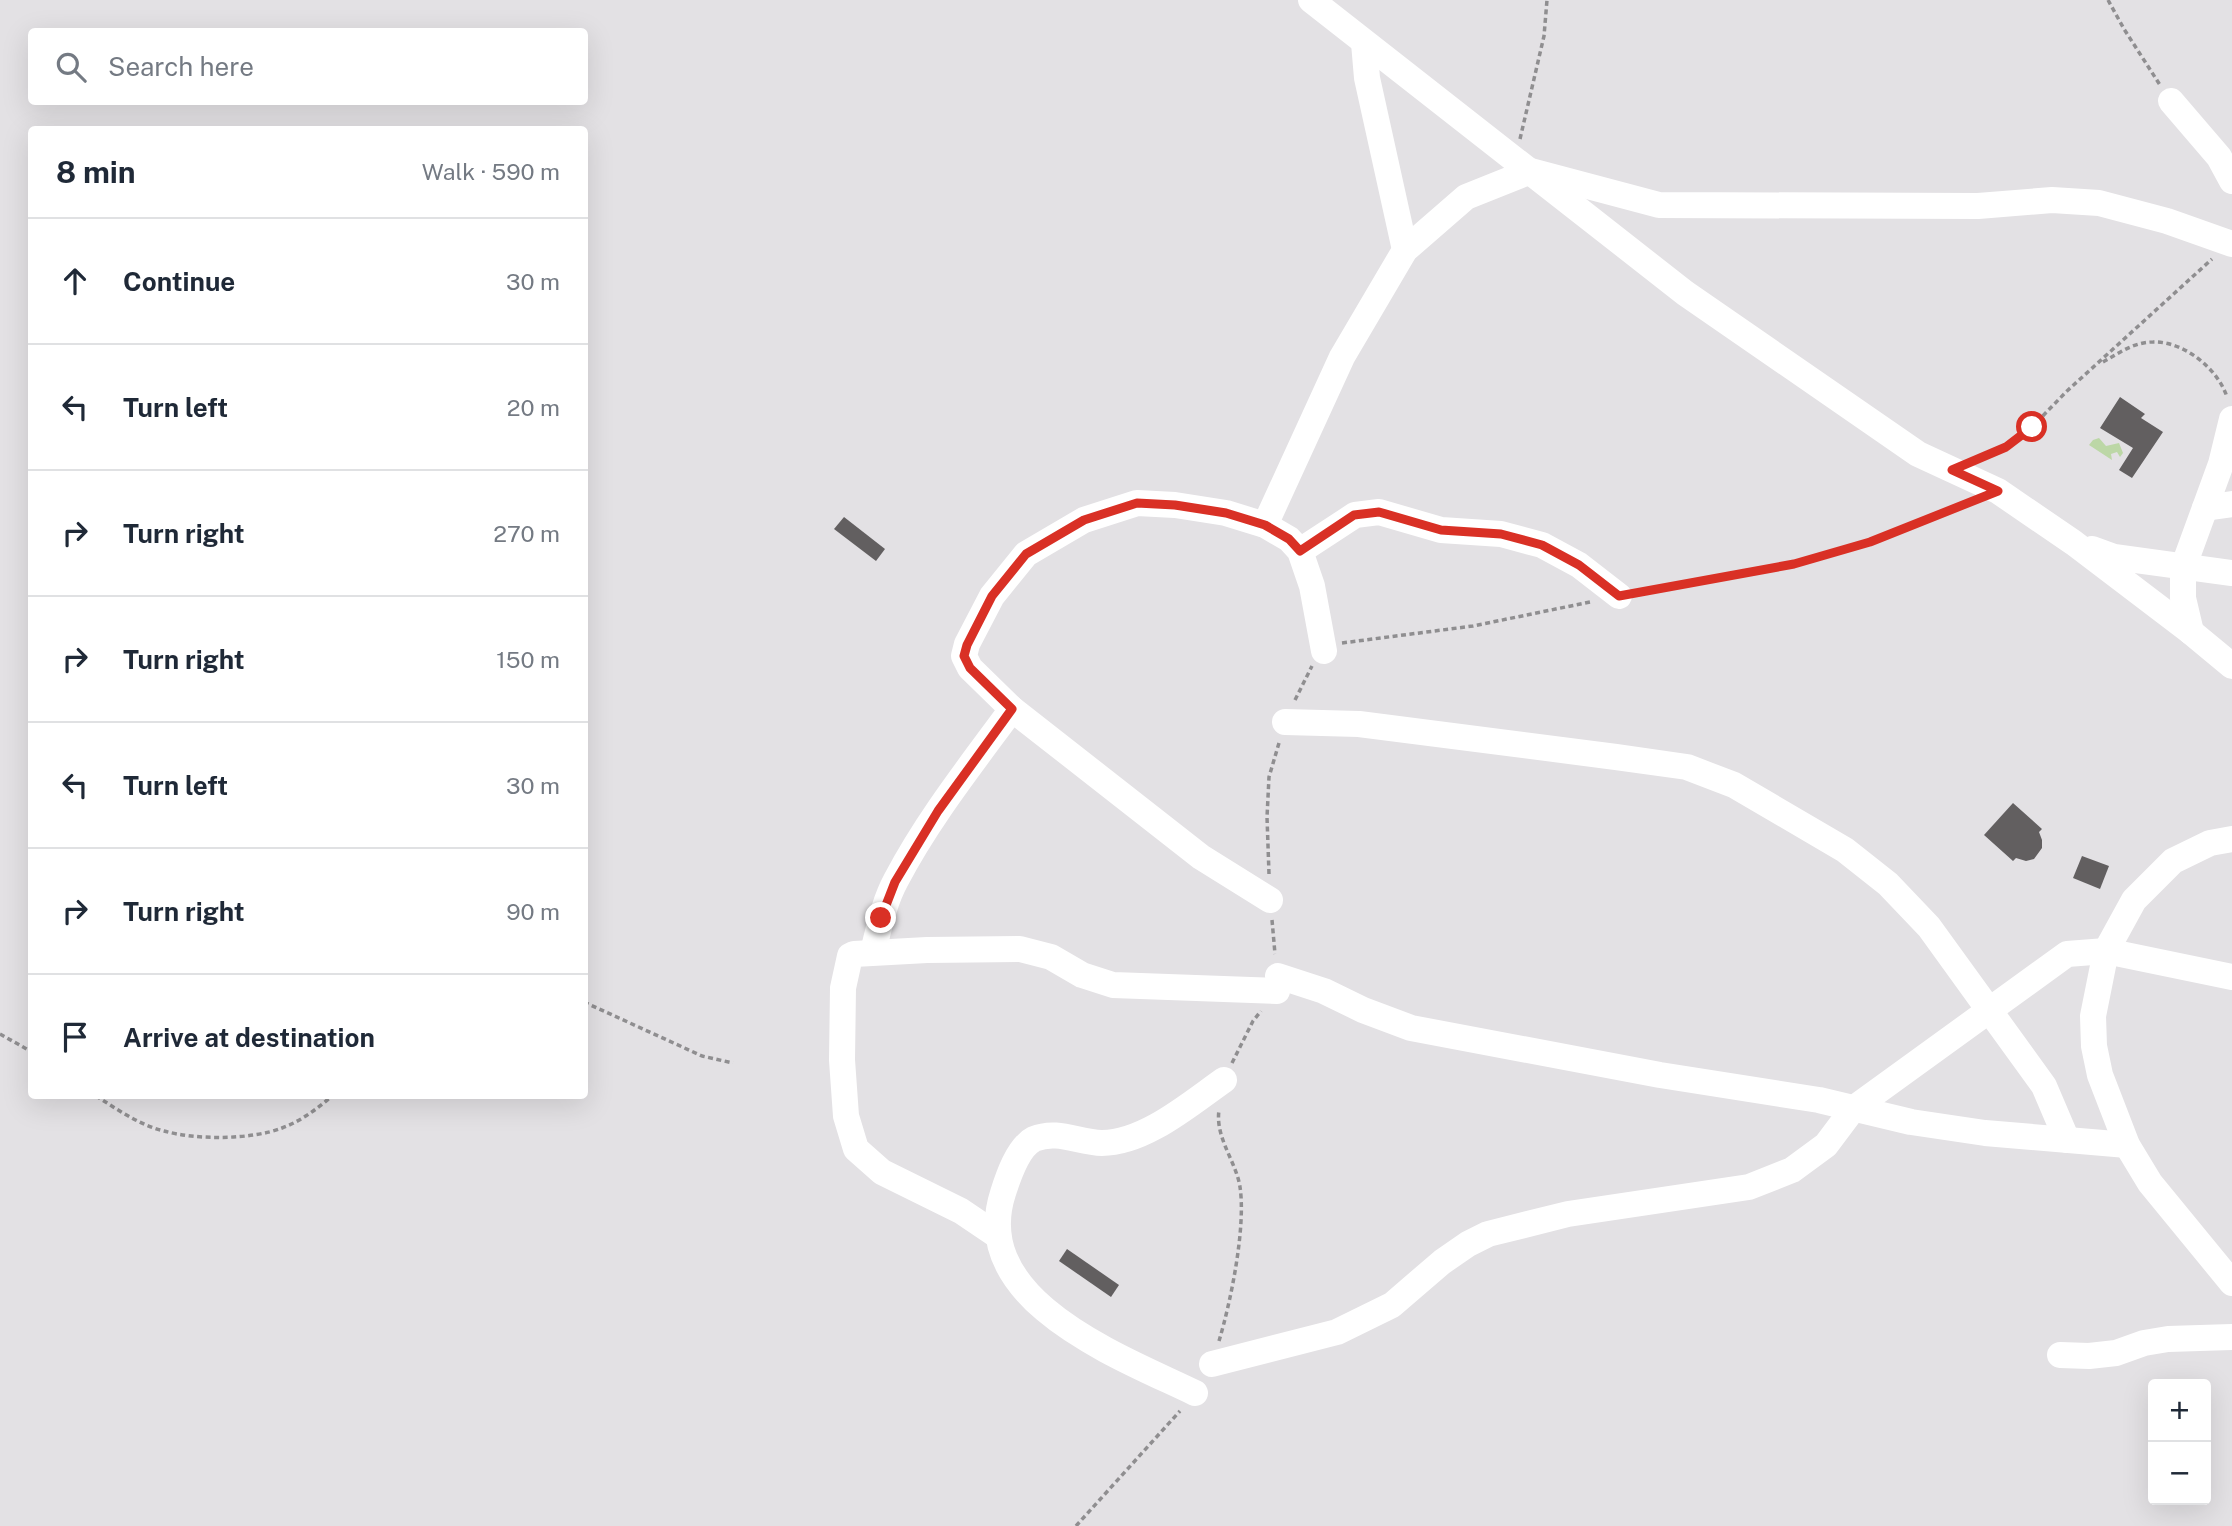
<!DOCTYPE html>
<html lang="en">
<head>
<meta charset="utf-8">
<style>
  :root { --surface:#fff; --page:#f6f6f7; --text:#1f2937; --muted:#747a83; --line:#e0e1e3 }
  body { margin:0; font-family:"Public Sans",sans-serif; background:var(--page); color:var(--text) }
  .controls { position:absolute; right:21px; bottom:21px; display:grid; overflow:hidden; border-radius:7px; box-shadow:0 7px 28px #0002 }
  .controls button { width:63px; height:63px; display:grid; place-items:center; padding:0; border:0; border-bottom:2px solid var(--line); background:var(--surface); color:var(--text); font:35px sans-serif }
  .stop { position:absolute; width:21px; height:21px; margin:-16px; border:5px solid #d93025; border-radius:50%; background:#fff }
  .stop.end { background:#d93025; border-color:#fff; box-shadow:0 2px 7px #0008 }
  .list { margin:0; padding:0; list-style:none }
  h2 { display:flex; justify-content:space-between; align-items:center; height:91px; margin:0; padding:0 28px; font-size:30px }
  h2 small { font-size:23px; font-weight:400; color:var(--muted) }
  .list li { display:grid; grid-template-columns:46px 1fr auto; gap:21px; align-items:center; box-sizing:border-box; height:126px; padding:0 28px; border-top:2px solid var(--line) }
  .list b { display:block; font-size:26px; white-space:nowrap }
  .list em { font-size:23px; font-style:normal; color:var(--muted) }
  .icon { flex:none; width:38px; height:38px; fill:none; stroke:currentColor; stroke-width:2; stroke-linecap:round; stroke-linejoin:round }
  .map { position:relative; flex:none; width:2232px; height:1526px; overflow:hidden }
  .search { position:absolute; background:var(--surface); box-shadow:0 7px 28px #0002; left:28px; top:28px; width:560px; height:77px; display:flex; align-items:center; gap:18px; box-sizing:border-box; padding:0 24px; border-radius:7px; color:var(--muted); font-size:26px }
  .panel { position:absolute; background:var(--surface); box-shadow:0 7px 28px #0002; left:28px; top:126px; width:560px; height:973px; border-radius:7px }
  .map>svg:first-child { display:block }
  .green { fill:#bcd7a6 }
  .building { fill:#625f60 }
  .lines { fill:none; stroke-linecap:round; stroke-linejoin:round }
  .path { stroke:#8f8e90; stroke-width:3.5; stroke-dasharray:5 3.5; stroke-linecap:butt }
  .minor { stroke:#fff; stroke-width:26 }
  .route { stroke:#d93025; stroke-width:9 }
</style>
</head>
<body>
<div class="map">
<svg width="2232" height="1526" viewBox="0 0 2232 1526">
  <rect width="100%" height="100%" fill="#e3e1e4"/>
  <path class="green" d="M2099,438L2106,446L2119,443L2123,453L2120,457L2117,452L2111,454L2112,460L2089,445L2093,440Z"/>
  <g class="building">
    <path d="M2120,397L2145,414L2141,418L2163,432L2132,478L2119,470L2133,448L2100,428Z"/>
    <path d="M844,517L885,549L876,561L834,529Z"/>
    <path d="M2013,803L2042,829L2039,832L2042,840V848L2034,859L2026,861L2016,858L2013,861L1984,835Z"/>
    <path d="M2082,856L2109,866L2100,889L2073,878Z"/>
    <path d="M1067,1249L1119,1285L1111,1297L1059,1261Z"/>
  </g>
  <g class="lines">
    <g class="path">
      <path d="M2108,0L2124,29L2160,85"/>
      <path d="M1520,139L1544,36L1547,0"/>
      <path d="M2103,362C2119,353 2134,342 2153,342C2184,341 2218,369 2227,397"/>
      <path d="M1980,458L2006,447L2032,427L2067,391L2212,259"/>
      <path d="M1639,592L1794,564L1870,542L1971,502"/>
      <path d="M1342,643L1473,626L1590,602"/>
      <path d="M1295,700L1312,666"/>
      <path d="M1269,874L1267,817L1269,777L1279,743"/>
      <path d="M1272,920L1275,954"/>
      <path d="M584,1002L702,1056L733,1063"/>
      <path d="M0,1034L32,1052"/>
      <path d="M1232,1063L1253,1021L1261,1011"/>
      <path d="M96,1096C117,1109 139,1125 164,1131C196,1140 251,1140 282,1128C301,1121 317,1109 332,1096"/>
      <path d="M1219,1341C1231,1301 1246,1227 1240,1187C1236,1161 1215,1138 1219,1110"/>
      <path d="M1076,1526L1180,1411"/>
    </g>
    <g class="minor">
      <path d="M1311,0L1685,293L1918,454L1998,491L2074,543L2191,632L2232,666"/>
      <path d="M1364,43L1367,78L1405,250"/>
      <path d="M2171,101L2219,157L2232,181"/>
      <path d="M2205,508L2232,504"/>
      <path d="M1265,525L1342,357L1405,250L1466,197L1531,171L1659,205L1978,206L2052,200L2099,203L2167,221L2232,244"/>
      <path d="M2092,549L2114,557L2232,573"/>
      <path d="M1300,551L1355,515L1379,512L1441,530L1501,534L1542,545L1579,565L1619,596"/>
      <path d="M2191,632L2183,598V568L2221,464L2232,419"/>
      <path d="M1285,722L1359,724L1616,757L1687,767L1734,785L1845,850L1888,884L1929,927L2044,1086L2067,1140"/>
      <path d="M2232,839L2210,843L2173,861L2134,900L2106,951L2093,1016L2094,1046L2100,1075L2127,1145L2150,1183L2232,1283"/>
      <path d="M1270,900L1201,857L1012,709L970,668L964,656L967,644L992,596L1026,554L1084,520L1137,503L1175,505L1226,513L1265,525L1289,539L1300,551L1312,586L1324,651"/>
      <path d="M873,952C879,928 884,902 896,880C928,819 971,765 1012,709"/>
      <path d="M1278,976L1324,991L1363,1010L1411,1028L1660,1075L1819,1100L1911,1122L1985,1133L2127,1145"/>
      <path d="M998,1236L961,1211L882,1172L856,1149L846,1116L842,1060L843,988L850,956L854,954L927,950L1020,949L1051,957L1082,975L1113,985L1277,991"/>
      <path d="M2060,1355L2089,1356L2116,1353L2144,1343L2168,1339L2232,1337"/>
      <path d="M1212,1364L1337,1332L1392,1305L1442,1262L1468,1244L1488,1234L1568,1214L1749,1187L1792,1170L1826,1145L1853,1109L2067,954L2106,951L2232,977"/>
      <path d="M1195,1393C1121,1357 968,1301 1003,1193C1008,1177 1018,1147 1034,1139C1058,1129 1079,1143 1102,1143C1145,1143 1191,1103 1224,1080"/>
    </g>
  </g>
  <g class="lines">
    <path class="route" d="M881,918L895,882L938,811L1012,709L970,668L964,656L967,645L992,596L1026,554L1084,520L1137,503L1175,505L1226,513L1265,525L1289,539L1300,551L1354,515L1379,512L1441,530L1501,534L1542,545L1579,565L1619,596L1794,564L1870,542L1998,491L1952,470L2006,447L2032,427"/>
  </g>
</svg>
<div class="controls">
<button>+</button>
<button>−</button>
</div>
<div class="stop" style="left:2032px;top:427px"></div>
<div class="stop end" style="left:881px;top:918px"></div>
<div class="search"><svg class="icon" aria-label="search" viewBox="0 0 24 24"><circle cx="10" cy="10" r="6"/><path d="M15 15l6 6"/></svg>Search here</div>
<section class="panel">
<h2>8 min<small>Walk · 590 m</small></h2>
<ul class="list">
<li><svg class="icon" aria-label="ahead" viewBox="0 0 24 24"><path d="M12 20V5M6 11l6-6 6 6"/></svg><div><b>Continue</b></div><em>30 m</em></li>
<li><svg class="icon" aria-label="left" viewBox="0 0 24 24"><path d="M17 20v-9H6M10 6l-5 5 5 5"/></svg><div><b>Turn left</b></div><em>20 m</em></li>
<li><svg class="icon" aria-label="right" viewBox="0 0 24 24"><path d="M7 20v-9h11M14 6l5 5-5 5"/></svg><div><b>Turn right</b></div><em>270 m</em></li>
<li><svg class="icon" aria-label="right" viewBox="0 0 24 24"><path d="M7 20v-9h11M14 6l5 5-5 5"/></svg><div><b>Turn right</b></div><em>150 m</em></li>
<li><svg class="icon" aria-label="left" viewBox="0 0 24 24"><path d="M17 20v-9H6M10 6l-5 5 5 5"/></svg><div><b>Turn left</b></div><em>30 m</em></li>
<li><svg class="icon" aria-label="right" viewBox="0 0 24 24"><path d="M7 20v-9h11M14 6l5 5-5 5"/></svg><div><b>Turn right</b></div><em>90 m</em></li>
<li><svg class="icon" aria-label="arrive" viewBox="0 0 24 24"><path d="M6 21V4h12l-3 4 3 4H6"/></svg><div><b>Arrive at destination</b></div></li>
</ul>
</section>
</div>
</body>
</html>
